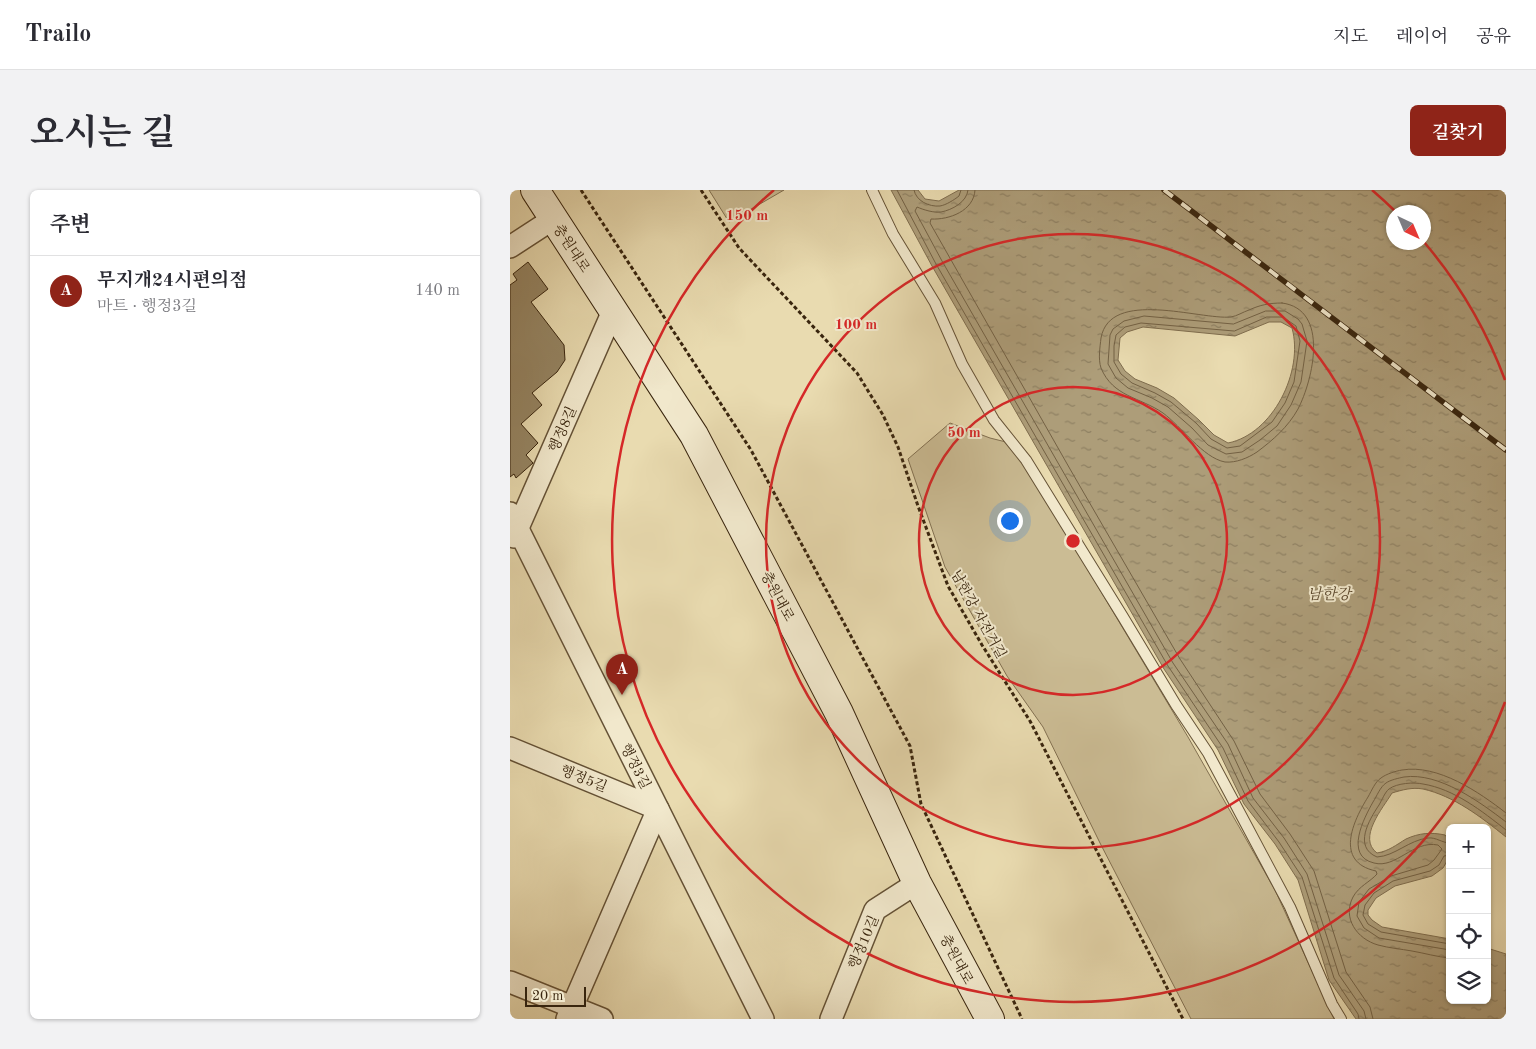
<!DOCTYPE html>
<html lang="ko">
<head>
<meta charset="utf-8">
<style>
  :root { --surface:#fff; --page:#f2f2f3; --text:#2b2b33; --muted:#7c7c81; --line:#e1e1e2; --accent:#8f2418 }
  body { margin:0; font-family:"Old Standard TT","Noto Serif KR",serif; background:var(--page); color:var(--text) }
  .controls { position:absolute; right:15px; bottom:15px; display:grid; overflow:hidden; border-radius:8px; box-shadow:0 1px 4px #0004 }
  .controls button { width:45px; height:45px; display:grid; place-items:center; padding:0; border:0; border-bottom:1px solid var(--line); background:var(--surface); color:var(--text); font:25px sans-serif }
  .compass { position:absolute; left:876px; top:15px; width:45px; height:45px; border-radius:50%; background:var(--surface); box-shadow:0 1px 4px #0004; rotate:136deg }
  .scale { position:absolute; left:15px; bottom:12px; width:61px; box-sizing:border-box; padding-left:5px; border:2px solid #39250e; border-top:0; font-size:14px; line-height:18px; white-space:nowrap; color:#39250e; -webkit-text-stroke:4px #f1e8cc; paint-order:stroke }
  .you { position:absolute; left:499px; top:330px; width:18px; height:18px; margin:-12px; border:4px solid #fff; border-radius:50%; background:#1a73e8; box-shadow:0 0 0 8px #1a73e833 }
  .badge { display:grid; place-items:center; width:32px; height:32px; border-radius:50%; background:var(--accent); color:#fff; font-size:16px; font-weight:700 }
  .pin { position:absolute; translate:-50% -41px; filter:drop-shadow(0 1px 2px #0008) }
  .pin::after { content:''; position:absolute; top:26px; width:18px; height:15px; background:inherit; clip-path:polygon(0 0,100% 0,50% 100%) }
  .list { margin:0; padding:0; list-style:none }
  h2 { display:flex; justify-content:space-between; align-items:center; height:65px; margin:0; padding:0 20px; font-size:21px }
  h2 small { font-size:16px; font-weight:400; color:var(--muted) }
  .list li { display:grid; grid-template-columns:32px 1fr auto; gap:15px; align-items:center; box-sizing:border-box; height:70px; padding:0 20px; border-top:1px solid var(--line) }
  .list b { display:block; font-size:19px; white-space:nowrap }
  .list p { margin:0; font-size:16px; white-space:nowrap; color:var(--muted) }
  .list em { font-size:16px; font-style:normal; color:var(--muted) }
  .icon { flex:none; width:28px; height:28px; fill:none; stroke:currentColor; stroke-width:2; stroke-linecap:round; stroke-linejoin:round }
  .map { position:relative; flex:none; width:996px; height:829px; overflow:hidden; border-radius:8px }
  header { display:flex; align-items:center; gap:30px; box-sizing:border-box; height:70px; padding:0 25px; background:var(--surface); border-bottom:1px solid var(--line) }
  header strong { font-size:24px }
  nav { display:flex; gap:28px; margin-inline-start:auto; font-size:18px }
  .intro { display:flex; align-items:center; justify-content:space-between; box-sizing:border-box; height:120px; padding:0 30px }
  h1 { margin:0; font-size:35px }
  .button { padding:12px 22px; border-radius:8px; background:var(--accent); color:#fff; font-size:18px; font-weight:700 }
  main { display:flex; gap:30px; padding:0 30px }
  aside { flex:1; background:var(--surface); border-radius:8px; box-shadow:0 1px 4px #0004 }
  .map>svg:first-child { display:block }
  .grass { fill:#cbbc94; stroke:#827051 }
  .water { fill:url(#water-ripples); stroke:#7f6d4e; fill-rule:evenodd }
  .lines { fill:none; stroke-linecap:round; stroke-linejoin:round }
  .shore { stroke:#736144; stroke-width:1 }
  .building { fill:#958462; stroke:#39250e }
  .lane-casing { stroke:#655236; stroke-width:12 }
  .street-casing { stroke:#655236; stroke-width:24 }
  .secondary-casing { stroke:#39250e; stroke-width:30 }
  .path { stroke:#39250e; stroke-width:3; stroke-dasharray:4 2.5; stroke-linecap:butt }
  .lane { stroke:#f1e8cc; stroke-width:10 }
  .street { stroke:#f1e8cc; stroke-width:21 }
  .secondary { stroke:#f1e8cc; stroke-width:28 }
  .rail-casing { stroke:#39250e; stroke-width:5.5 }
  .rail { stroke:#f1e8cc; stroke-width:4; stroke-dasharray:11; stroke-linecap:butt }
  .ring { fill:none; stroke:#d62828; stroke-width:2.5 }
  .labels { text-anchor:middle; stroke-width:4; stroke-linejoin:round; paint-order:stroke }
  .street-label { font-size:14px; fill:#39250e; stroke:#f1e8cc }
  .water-label { font-size:15px; font-style:italic; fill:#5c492e; stroke:#f1e8cc }
  .centre { fill:#d62828; stroke:#f1e8cc; stroke-width:2.5 }
  .ring-label { font-size:15px; text-anchor:middle; font-weight:bold; fill:#d62828; stroke:#f1e8cc; stroke-width:4; stroke-linejoin:round; paint-order:stroke }
</style>
</head>
<body>
<header>
<strong>Trailo</strong>
<nav><a>지도</a><a>레이어</a><a>공유</a></nav>
</header>
<div class="intro"><h1>오시는 길</h1><a class="button">길찾기</a></div>
<main>
<aside>
<h2>주변<small></small></h2>
<ul class="list">
<li><span class="badge">A</span><div><b>무지개24시편의점</b><p>마트 · 행정3길</p></div><em>140 m</em></li>
</ul>
</aside>
<div class="map">
<svg width="996" height="829" viewBox="0 0 996 829">
  <defs>
    <pattern id="water-ripples" width="26" height="14" patternUnits="userSpaceOnUse" patternTransform="scale(1.25)"><rect width="26" height="14" fill="#ad9d79"/><path d="M2 4q2-2 4 0t4 0M15 11q2-2 4 0t4 0" fill="none" stroke="#8e8062"/></pattern>
  </defs>
  <rect width="100%" height="100%" fill="#e9dbb0"/>
  <filter id="stains"><feTurbulence type="fractalNoise" baseFrequency=".004" numOctaves="4"/><feColorMatrix values="0 0 0 0 .2 0 0 0 0 .09 0 0 0 0 .02 0 0 0 .5 -.17"/></filter>
  <radialGradient id="worn" r=".72"><stop offset=".6" stop-color="#630" stop-opacity="0"/><stop offset="1" stop-color="#630" stop-opacity=".3"/></radialGradient>
  <g class="grass">
    <path d="M199,0H274L219,32Z"/>
    <path d="M440,233L480,248L496,252L520,283L678,547L765,700L824,829H681L590,653L533,537L497,486L435,377L398,269Z"/>
  </g>
  <path class="water" d="M381,0H408L415,9L429,11L449,0H996V647C971,627 944,606 913,599C902,597 892,600 882,603C873,618 847,648 867,663C879,661 886,655 896,649C909,643 921,642 935,645L940,651V666L933,678L922,686L885,696L866,708L858,720V725L862,730L872,737L940,749V810H977V758L996,764V829H846L819,790L788,690L765,654L734,614L708,560L654,479L422,76ZM884,22H914V52H884ZM759,132H771L782,138C794,181 763,244 718,253L704,245L689,230L664,208L647,198L625,189L615,181L608,170L610,148L617,142L633,137L725,146Z"/>
  <g class="lines">
    <g class="shore">
      <path d="M387,0L426,74L658,476L713,558L738,611L769,652L792,687L824,788L848,824L849,829"/>
      <path d="M404,0C406,11 419,17 430,16C436,15 444,10 449,6L451,0"/>
      <path d="M458,0C457,12 442,20 431,22C424,23 414,20 407,17L405,21L432,71L663,473L718,554L743,608L774,648L797,684L829,785L854,821L856,829"/>
      <path d="M465,0C464,21 439,30 421,29L420,33L560,279L670,469L724,551L750,604L780,644L804,681L836,782L860,817L863,829"/>
      <path d="M772,113C820,119 803,190 788,219C778,237 763,250 747,262C738,268 726,273 715,272C693,268 671,236 653,223C630,207 603,207 591,178C588,169 590,157 591,148C600,98 690,130 721,127C727,126 733,122 739,120C750,115 759,113 772,113Z"/>
      <path d="M756,121H775L788,129L792,134L797,151L791,192L781,215L767,236L750,250L732,262L716,264L698,255L682,238L658,217L642,208L618,198L606,188L598,174L600,145L603,139L614,131L634,126L723,134Z"/>
      <path d="M757,127H773L786,136L790,151L784,192L775,213L762,232L730,256L717,258L701,249L686,233L661,212L645,203L622,193L611,184L604,172V156L606,145L615,137L631,133L724,141Z"/>
      <path d="M940,653C932,653 926,647 918,648C899,650 885,666 867,667C843,657 859,630 869,615C872,610 875,602 879,599C887,593 904,592 913,594C944,599 972,621 996,640"/>
      <path d="M940,665L934,666L929,675L920,681L883,691L864,703L855,715L853,725L858,734L871,742L940,754"/>
      <path d="M940,760L869,748L854,738L847,726L849,712L859,699L881,686L918,675L924,670L932,659L928,655C903,650 886,679 864,673C834,666 854,628 863,612C867,606 870,597 876,593C880,590 889,588 894,587C929,582 970,612 996,632"/>
      <path d="M940,768C927,767 914,763 902,761C891,759 879,758 868,755C847,749 832,728 843,707C849,696 860,692 867,684L866,681C824,672 843,631 858,607C862,600 865,592 871,588C876,584 886,581 892,580C928,574 969,602 996,623"/>
    </g>
  </g>
  <path class="building" d="M18,72L38,99L21,112L54,155L55,170L47,182L22,203L32,215L11,234L28,253L16,265L23,273L6,288L4,284L0,287V95L7,90L3,84Z"/>
  <g class="lines">
    <g class="lane-casing">
      <path id="lane" d="M362,0L383,44L425,113L452,174L484,230L516,270L613,427L666,515L698,563L780,717L822,814L831,829"/>
    </g>
    <g class="street-casing">
      <g id="street">
        <path d="M0,57L43,29"/>
        <path d="M0,323L253,829"/>
        <path d="M4,347L103,121"/>
        <path d="M0,558L148,619L57,829"/>
        <path d="M0,792L92,829"/>
        <path d="M321,829L365,720L407,693"/>
      </g>
    </g>
    <g class="secondary-casing">
      <path id="secondary" d="M25,0L184,245L329,523L407,693L480,829"/>
    </g>
    <g class="path">
      <path d="M71,0L241,260L400,556L411,614L512,829"/>
      <path d="M191,0L229,58L347,183L373,225L388,257L408,316L438,396L472,455L520,531L673,829"/>
    </g>
    <use href="#lane" class="lane"/>
    <use href="#street" class="street"/>
    <use href="#secondary" class="secondary"/>
    <g class="rail-casing">
      <path id="rail" d="M654,0L996,260"/>
    </g>
    <use href="#rail" class="rail"/>
  </g>
  <g class="ring">
    <circle cx="563" cy="351" r="154"/>
    <circle cx="563" cy="351" r="307"/>
    <path d="M995 512A461 461 0 1 1 264 0M862 0A461 461 0 0 1 886 22M914 52A461 461 0 0 1 995 190"/>
  </g>
  <g class="labels">
    <g class="street-label">
      <text transform="translate(62 58) rotate(57)" y="5">충원대로</text>
      <text transform="translate(52 239) rotate(-66)" y="5">행정8길</text>
      <text transform="translate(268 406) rotate(62)" y="5">충원대로</text>
      <text transform="translate(469 424) rotate(61)" y="5">남한강 자전거길</text>
      <text transform="translate(126 576) rotate(63)" y="5">행정3길</text>
      <text transform="translate(74 588) rotate(22)" y="5">행정5길</text>
      <text transform="translate(353 752) rotate(-67)" y="5">행정10길</text>
      <text transform="translate(447 769) rotate(62)" y="5">충원대로</text>
    </g>
    <g class="water-label">
      <text x="819" y="409">남한강</text>
    </g>
  </g>
  <circle cx="563" cy="351" r="8" class="centre"/>
  <g class="ring-label">
    <text x="237" y="30">150 m</text>
    <text x="346" y="139">100 m</text>
    <text x="454" y="247">50 m</text>
  </g>
  <rect width="100%" height="100%" filter="url(#stains)"/>
  <rect width="100%" height="100%" fill="url(#worn)"/>
</svg>
<div class="controls">
<button>+</button>
<button>−</button>
<button><svg class="icon" aria-label="locate" viewBox="0 0 24 24"><circle cx="12" cy="12" r="6"/><path d="M12 2v4M12 18v4M2 12h4M18 12h4"/></svg></button>
<button><svg class="icon" aria-label="layers" viewBox="0 0 24 24"><path d="M12 4l9 5-9 5-9-5zM3 14l9 5 9-5"/></svg></button>
</div>
<svg class="compass" viewBox="-18 -18 36 36"><path d="M0-13l5 13h-10z" fill="#e53935"/><path d="M0 13l5-13h-10z" fill="#7c7c81"/></svg>
<div class="scale">20 m</div>
<div class="you"></div>
<div class="pin badge" style="left:112px;top:505px">A</div>
</div>
</main>
</body>
</html>
